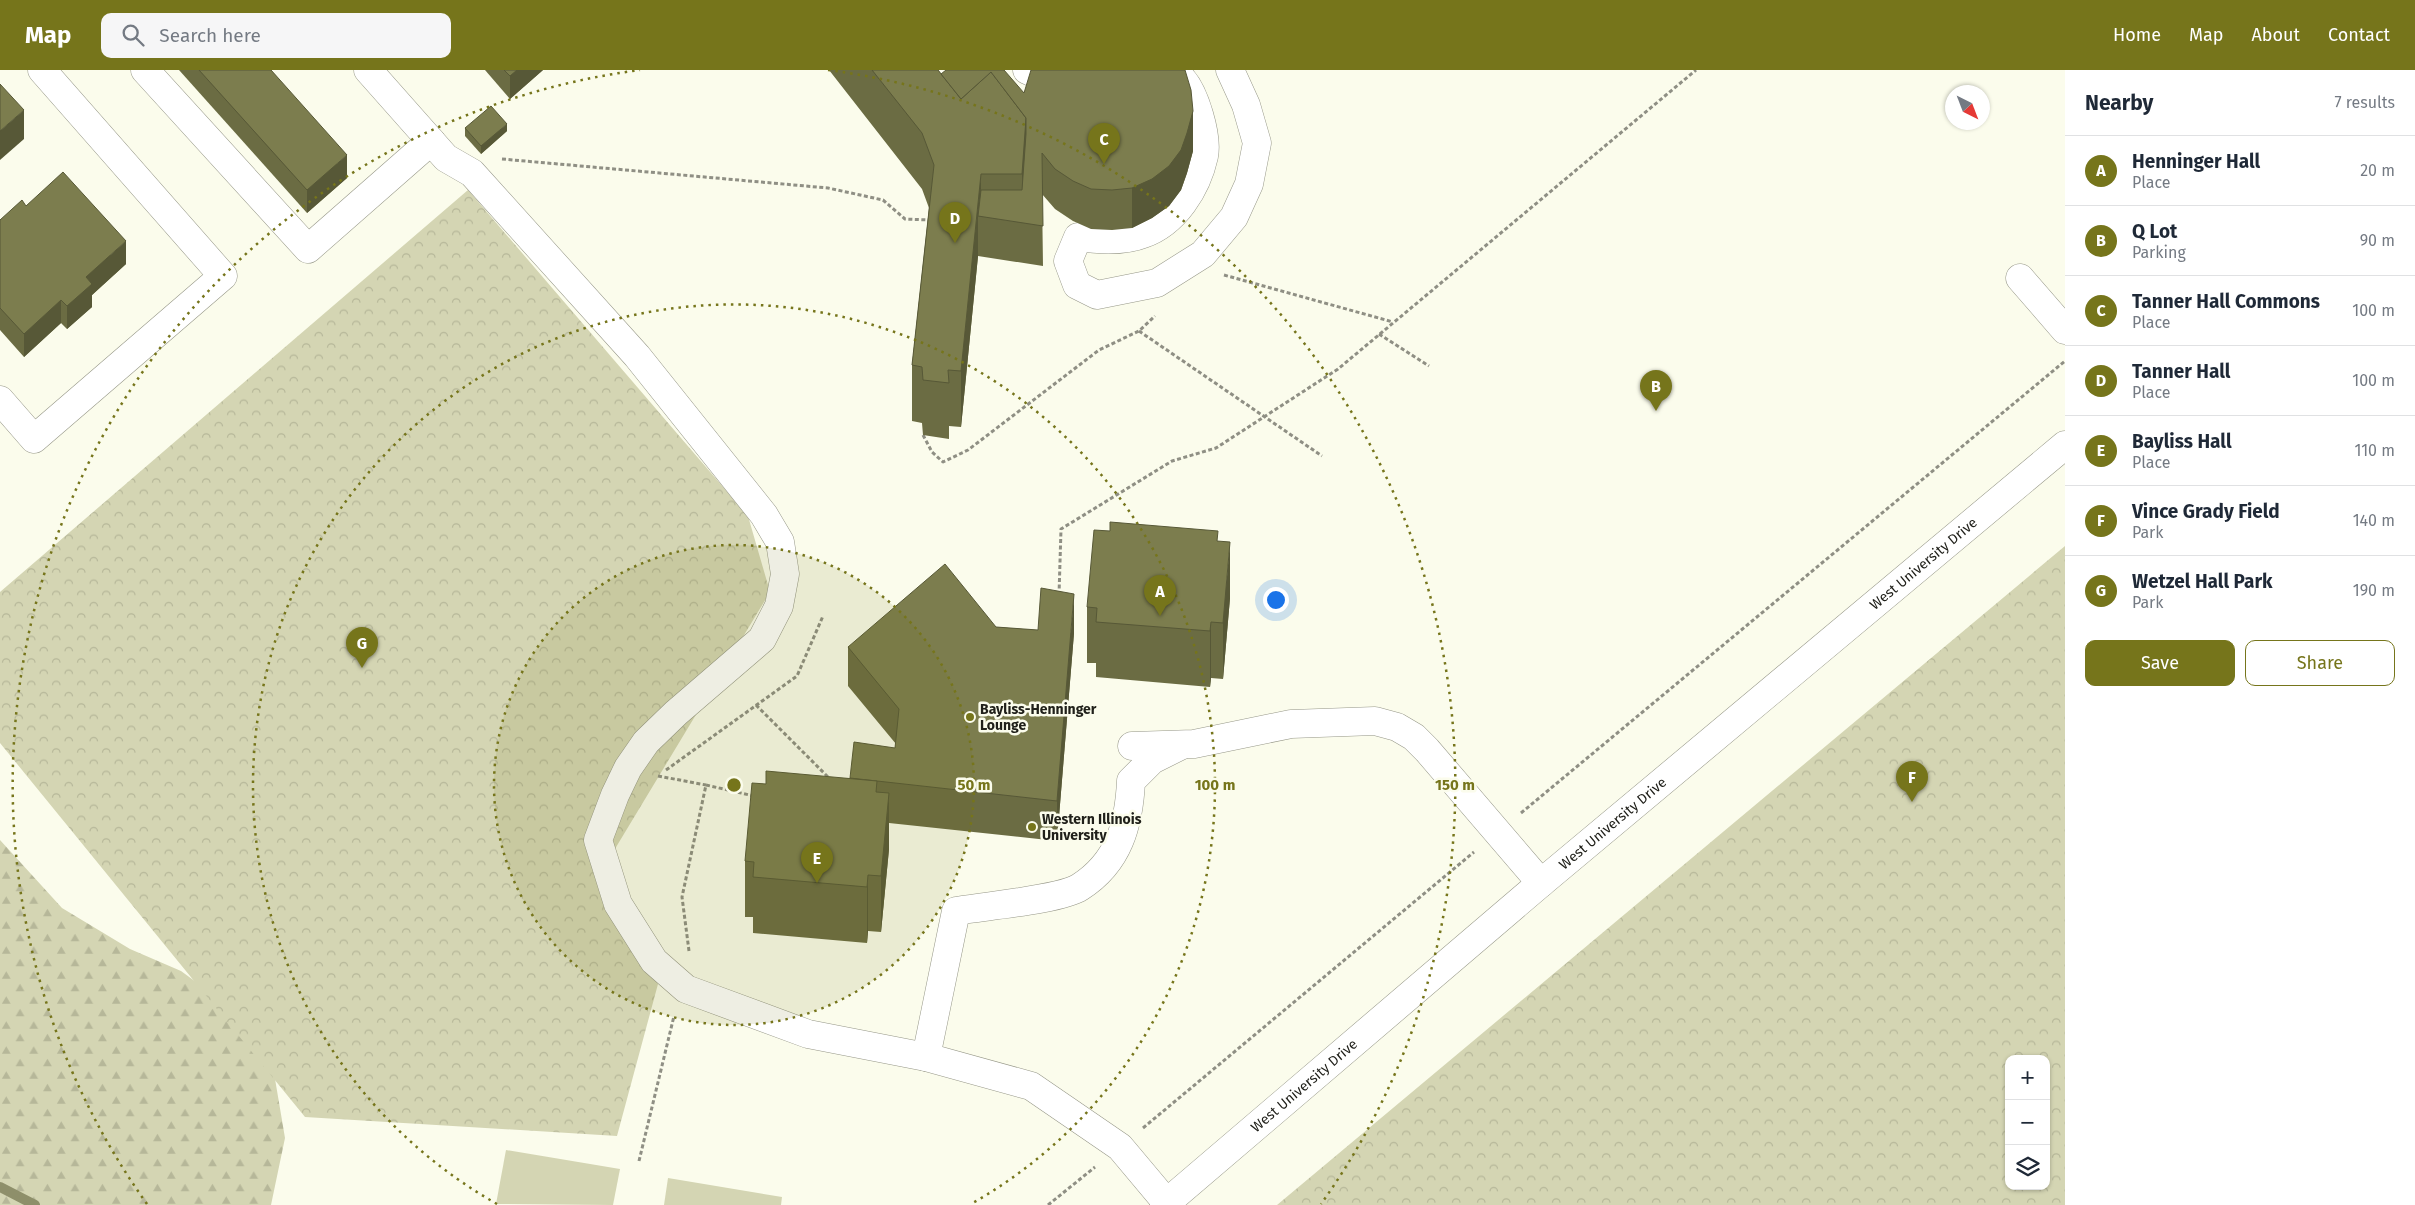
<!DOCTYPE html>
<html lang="en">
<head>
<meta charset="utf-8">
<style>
  :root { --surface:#fff; --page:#f6f6f7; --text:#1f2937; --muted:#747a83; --line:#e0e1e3; --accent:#76751b }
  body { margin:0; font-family:"Fira Sans",sans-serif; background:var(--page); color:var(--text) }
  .controls { position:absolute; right:15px; bottom:15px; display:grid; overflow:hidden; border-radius:10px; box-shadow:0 1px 4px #0004 }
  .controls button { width:45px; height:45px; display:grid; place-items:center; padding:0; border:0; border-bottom:1px solid var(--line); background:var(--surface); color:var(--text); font:25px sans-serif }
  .compass { position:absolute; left:1945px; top:15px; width:45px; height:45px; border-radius:50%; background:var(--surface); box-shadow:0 1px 4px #0004; rotate:138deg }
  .you { position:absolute; left:1275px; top:529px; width:18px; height:18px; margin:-12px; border:4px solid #fff; border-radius:50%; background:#1a73e8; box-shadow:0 0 0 8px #1a73e833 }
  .badge { display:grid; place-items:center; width:32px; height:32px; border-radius:50%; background:var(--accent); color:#fff; font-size:16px; font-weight:700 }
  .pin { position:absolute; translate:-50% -41px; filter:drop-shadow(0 1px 2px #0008) }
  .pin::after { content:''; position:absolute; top:26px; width:18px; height:15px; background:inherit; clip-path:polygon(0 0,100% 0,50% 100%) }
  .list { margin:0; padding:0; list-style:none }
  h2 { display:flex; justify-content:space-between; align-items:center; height:65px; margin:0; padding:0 20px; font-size:21px }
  h2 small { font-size:16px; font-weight:400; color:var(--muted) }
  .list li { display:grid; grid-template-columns:32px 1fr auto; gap:15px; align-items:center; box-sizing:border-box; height:70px; padding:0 20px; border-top:1px solid var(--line) }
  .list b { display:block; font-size:19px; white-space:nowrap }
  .list p { margin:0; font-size:16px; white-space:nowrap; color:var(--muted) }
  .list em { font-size:16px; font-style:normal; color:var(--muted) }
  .actions { display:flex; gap:10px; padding:15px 20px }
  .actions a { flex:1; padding:11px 0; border:1px solid var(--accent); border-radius:10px; text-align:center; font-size:18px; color:var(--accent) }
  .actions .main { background:var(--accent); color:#fff }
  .icon { flex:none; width:28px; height:28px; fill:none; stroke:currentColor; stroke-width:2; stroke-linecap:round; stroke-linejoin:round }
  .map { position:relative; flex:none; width:2065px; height:1135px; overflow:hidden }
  header { display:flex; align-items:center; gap:30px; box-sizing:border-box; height:70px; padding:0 25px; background:var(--accent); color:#fff }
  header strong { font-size:24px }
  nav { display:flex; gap:28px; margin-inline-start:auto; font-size:18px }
  .search { width:350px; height:45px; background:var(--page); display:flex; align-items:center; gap:12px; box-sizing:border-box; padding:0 18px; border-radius:10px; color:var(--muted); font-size:19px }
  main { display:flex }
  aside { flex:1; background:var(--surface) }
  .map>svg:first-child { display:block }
  .forest { fill:url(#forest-firs) }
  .park { fill:url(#park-crowns); fill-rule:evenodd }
  .garden { fill:#d4d5b3 }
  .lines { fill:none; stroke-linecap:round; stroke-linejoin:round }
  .stream { stroke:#8e8f6a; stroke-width:10 }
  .minor-casing { stroke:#969788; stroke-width:29 }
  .path { stroke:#8f8f84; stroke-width:3; stroke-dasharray:4 2.5; stroke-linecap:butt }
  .minor { stroke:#fff; stroke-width:28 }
  .wall { fill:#6b6c43 }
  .shaded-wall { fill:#575837 }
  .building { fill:#7c7d4e; stroke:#575837 }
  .ring { fill:none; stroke:#76751b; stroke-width:2.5; stroke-dasharray:2.5 5 }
  .poi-dot { fill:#76751b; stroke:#fbfcec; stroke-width:2 }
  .labels { text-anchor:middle; stroke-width:5; stroke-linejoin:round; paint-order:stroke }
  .street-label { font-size:14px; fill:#20201a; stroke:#fbfcec }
  .poi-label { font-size:14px; font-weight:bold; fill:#20201a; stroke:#fbfcec; text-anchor:start }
  .centre { fill:#76751b; stroke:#fbfcec; stroke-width:2.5 }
  .ring-label { font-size:15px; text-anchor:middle; font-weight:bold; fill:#76751b; stroke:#fbfcec; stroke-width:5; stroke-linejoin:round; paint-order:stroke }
</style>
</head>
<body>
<header>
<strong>Map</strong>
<div class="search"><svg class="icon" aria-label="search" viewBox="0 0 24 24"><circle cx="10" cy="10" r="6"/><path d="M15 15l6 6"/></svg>Search here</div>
<nav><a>Home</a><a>Map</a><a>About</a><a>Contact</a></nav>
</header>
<main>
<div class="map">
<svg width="2065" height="1135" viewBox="0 0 2065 1135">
  <defs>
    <pattern id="forest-firs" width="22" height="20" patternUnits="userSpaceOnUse" patternTransform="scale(1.25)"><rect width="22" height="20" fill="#d4d5b3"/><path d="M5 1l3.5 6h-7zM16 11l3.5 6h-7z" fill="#b6b799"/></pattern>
    <pattern id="park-crowns" width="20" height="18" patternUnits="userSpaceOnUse" patternTransform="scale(1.25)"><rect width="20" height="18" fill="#d4d5b3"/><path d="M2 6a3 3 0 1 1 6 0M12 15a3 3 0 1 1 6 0" fill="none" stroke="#b6b799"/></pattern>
  </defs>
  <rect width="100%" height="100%" fill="#fbfcec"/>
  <path class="forest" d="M0,770L62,838L130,879L181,901L244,947L273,997L285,1068L271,1135H0Z"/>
  <g class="park">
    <path d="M468,120L748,446L770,522L598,807L617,857L658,914L617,1066L305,1047L0,673V522Z"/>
    <path d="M2065,476V1135H1277ZM2009,989H2046V1116H2009Z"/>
  </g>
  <g class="garden">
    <path d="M506,1080L620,1099L613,1135L496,1134Z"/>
    <path d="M668,1108L782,1127L781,1135H664Z"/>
  </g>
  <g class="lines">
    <path class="stream" d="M0,1117L35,1135"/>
    <g class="minor-casing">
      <g id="minor">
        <path d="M145,0L308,179L431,71"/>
        <path d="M368,0L446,88L472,103L637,286L764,445L780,472L785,504L779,536L762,569L676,643L646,672L628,698L615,725L598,770L618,834L654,891L686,919L808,964L926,987L1031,1016L1120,1077L1167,1133"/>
        <path d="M1027,0L1038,5L1046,0"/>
        <path d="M1166,0C1170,2 1176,4 1180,7C1195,21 1208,67 1204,86C1197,118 1175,153 1143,164C1123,172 1098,170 1078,167L1068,191L1077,215L1097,225L1157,213L1203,184L1234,147L1249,114L1257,73L1246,35L1230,0"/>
        <path d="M2020,208L2065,260"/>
        <path d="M0,330L34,369L223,206L42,0"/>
        <path d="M1132,676L1194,674L1291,654L1375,651L1397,657L1414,667L1427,680L1541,813"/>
        <path d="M926,987L956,841C983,836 1060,830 1080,817C1119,792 1129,754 1131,711L1152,690L1180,676"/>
        <path id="s1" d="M1164,1135L1541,813L2065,375"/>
      </g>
    </g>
    <g class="path">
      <path d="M502,89L828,118L883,130L905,149L931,150"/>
      <path d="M1224,205L1393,252"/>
      <path d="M1139,261L1322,386"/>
      <path d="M1379,264L1429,296"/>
      <path d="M923,365L932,382L943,392L968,380L1099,280L1139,261L1155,246"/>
      <path d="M1059,525L1061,459L1172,391L1216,378L1338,299L1696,0"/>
      <path d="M756,635L830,709"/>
      <path d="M666,700L797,606L823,546"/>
      <path d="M658,706L706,715"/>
      <path d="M1521,743L2065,291"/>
      <path d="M689,881L682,827L706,715L754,726"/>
      <path d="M1143,1058L1474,782"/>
      <path d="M639,1091L674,946"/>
      <path d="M1048,1135L1095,1097"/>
    </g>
    <use href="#minor" class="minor"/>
  </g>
  <g class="wall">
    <path d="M179,0H271L347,108L307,143Z"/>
    <path d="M485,0H543L510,29Z"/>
    <path d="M829,0H938L941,4L1024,23L1193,81L1187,103L1181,120L1169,136L1152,148L1132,158L1112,160L1091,159L1073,151L1055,139L1042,124L1043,196L978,186L961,357L949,356V369L923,365L922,353L912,351V295L929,138L922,119Z"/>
    <path d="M465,58L507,61L481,84L465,66Z"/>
    <path d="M26,136L126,194L92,225V237L67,259L61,253L24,287L0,260V150Z"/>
    <path d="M1218,471L1230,528L1223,609L1211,608L1210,617L1096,607V593H1087V537Z"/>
    <path d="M996,557L1074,563L1057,771L889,753V779L881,862L868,861L867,873L753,863V847H745V791L766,714L850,708L895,678L896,674L848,616V577Z"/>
  </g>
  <g class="shaded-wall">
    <path d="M517,0H543L510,29V6Z"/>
    <path d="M24,40V69L0,90V61Z"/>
    <path d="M1193,41V81L1187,103L1181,120L1169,136L1152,148L1132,158V118Z"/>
    <path d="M1026,48V104L1022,153V104Z"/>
    <path d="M507,54V61L481,84V76Z"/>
    <path d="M347,85V108L307,143V120Z"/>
    <path d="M981,104V147L978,146V186L961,357V301Z"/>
    <path d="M126,171V194L92,225V237L67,259V236L86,207Z"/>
    <path d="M61,230V253L24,287V264Z"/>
    <path d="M1230,472V528L1223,609V553Z"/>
    <path d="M1074,524V563L1057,771V731Z"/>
    <path d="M1211,552V608L1210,617V561Z"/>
    <path d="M889,723V779L881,862V806Z"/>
    <path d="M868,805V861L867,873V817Z"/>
  </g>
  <g class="building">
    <path d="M199,0H271L347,85L307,120Z"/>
    <path d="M504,0H517L510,6Z"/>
    <path d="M872,0H938L961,29L991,2L1026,48L1022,104H981L961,301L948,300L949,313L923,310L922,297L912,295L934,95L922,63Z"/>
    <path d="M946,0H1004L1024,23L1031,0H1185L1191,20L1193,41L1187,63L1181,80L1169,96L1152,109L1132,118L1112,120L1091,119L1073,111L1055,99L1042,83L1043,156L978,146L981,120H1022L1026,64V48L991,2L961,29L941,4Z"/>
    <path d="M0,14L24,40L0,61Z"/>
    <path d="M491,36L507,54L481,76L465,58Z"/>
    <path d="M63,102L126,171L86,207L92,214L67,236L61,230L24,264L0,238V150L22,130L26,136Z"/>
    <path d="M1110,452L1218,461L1217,471L1230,472L1223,553L1211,552L1210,561L1096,552L1097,538L1087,537L1094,460L1110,461Z"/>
    <path d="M945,494L996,557L1038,560L1041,518L1074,524L1057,731L850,708L854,672L895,678L899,639L848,577Z"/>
    <path d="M766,701L877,711L876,722L889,723L881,806L868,805L867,817L753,807L754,792L745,791L752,713L766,714Z"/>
  </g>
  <circle cx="734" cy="715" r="240" fill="#76751b" fill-opacity=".12"/>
  <g class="ring">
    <circle cx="734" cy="715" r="240"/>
    <path d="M497 1134A481 481 0 1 1 971 1134"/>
    <path d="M147 1134A721 721 0 0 1 640 0M828 0A721 721 0 0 1 1321 1134"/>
  </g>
  <g class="poi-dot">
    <circle cx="970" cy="647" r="5"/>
    <circle cx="1032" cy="757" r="5"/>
  </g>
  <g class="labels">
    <g class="street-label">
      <text dy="5" stroke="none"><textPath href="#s1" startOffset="994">West University Drive</textPath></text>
      <text dy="5" stroke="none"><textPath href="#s1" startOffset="589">West University Drive</textPath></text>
      <text dy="5" stroke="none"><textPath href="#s1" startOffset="184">West University Drive</textPath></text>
    </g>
    <g class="poi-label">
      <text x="980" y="644">Bayliss-Henninger<tspan x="980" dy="16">Lounge</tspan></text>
      <text x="1042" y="754">Western Illinois<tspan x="1042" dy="16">University</tspan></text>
    </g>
  </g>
  <circle cx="734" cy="715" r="8" class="centre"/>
  <g class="ring-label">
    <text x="974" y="720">50 m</text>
    <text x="1215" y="720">100 m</text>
    <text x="1455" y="720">150 m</text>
  </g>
</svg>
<div class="controls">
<button>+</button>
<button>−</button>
<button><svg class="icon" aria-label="layers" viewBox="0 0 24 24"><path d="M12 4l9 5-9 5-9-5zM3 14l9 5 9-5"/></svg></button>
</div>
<svg class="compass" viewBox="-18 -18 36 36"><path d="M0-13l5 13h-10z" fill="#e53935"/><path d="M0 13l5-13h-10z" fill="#747a83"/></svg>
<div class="you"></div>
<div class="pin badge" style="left:1160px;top:546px">A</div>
<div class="pin badge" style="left:1656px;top:341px">B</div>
<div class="pin badge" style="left:1104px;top:94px">C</div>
<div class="pin badge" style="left:955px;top:173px">D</div>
<div class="pin badge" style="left:817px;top:813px">E</div>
<div class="pin badge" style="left:1912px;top:732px">F</div>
<div class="pin badge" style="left:362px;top:598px">G</div>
</div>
<aside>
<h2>Nearby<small>7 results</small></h2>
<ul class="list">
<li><span class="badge">A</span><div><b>Henninger Hall</b><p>Place</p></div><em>20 m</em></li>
<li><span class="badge">B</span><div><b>Q Lot</b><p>Parking</p></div><em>90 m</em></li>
<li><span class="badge">C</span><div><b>Tanner Hall Commons</b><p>Place</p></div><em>100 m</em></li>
<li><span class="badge">D</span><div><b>Tanner Hall</b><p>Place</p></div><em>100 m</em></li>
<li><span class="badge">E</span><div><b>Bayliss Hall</b><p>Place</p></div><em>110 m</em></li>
<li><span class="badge">F</span><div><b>Vince Grady Field</b><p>Park</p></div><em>140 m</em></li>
<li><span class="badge">G</span><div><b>Wetzel Hall Park</b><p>Park</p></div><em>190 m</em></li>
</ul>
<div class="actions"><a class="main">Save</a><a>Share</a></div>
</aside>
</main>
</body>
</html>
